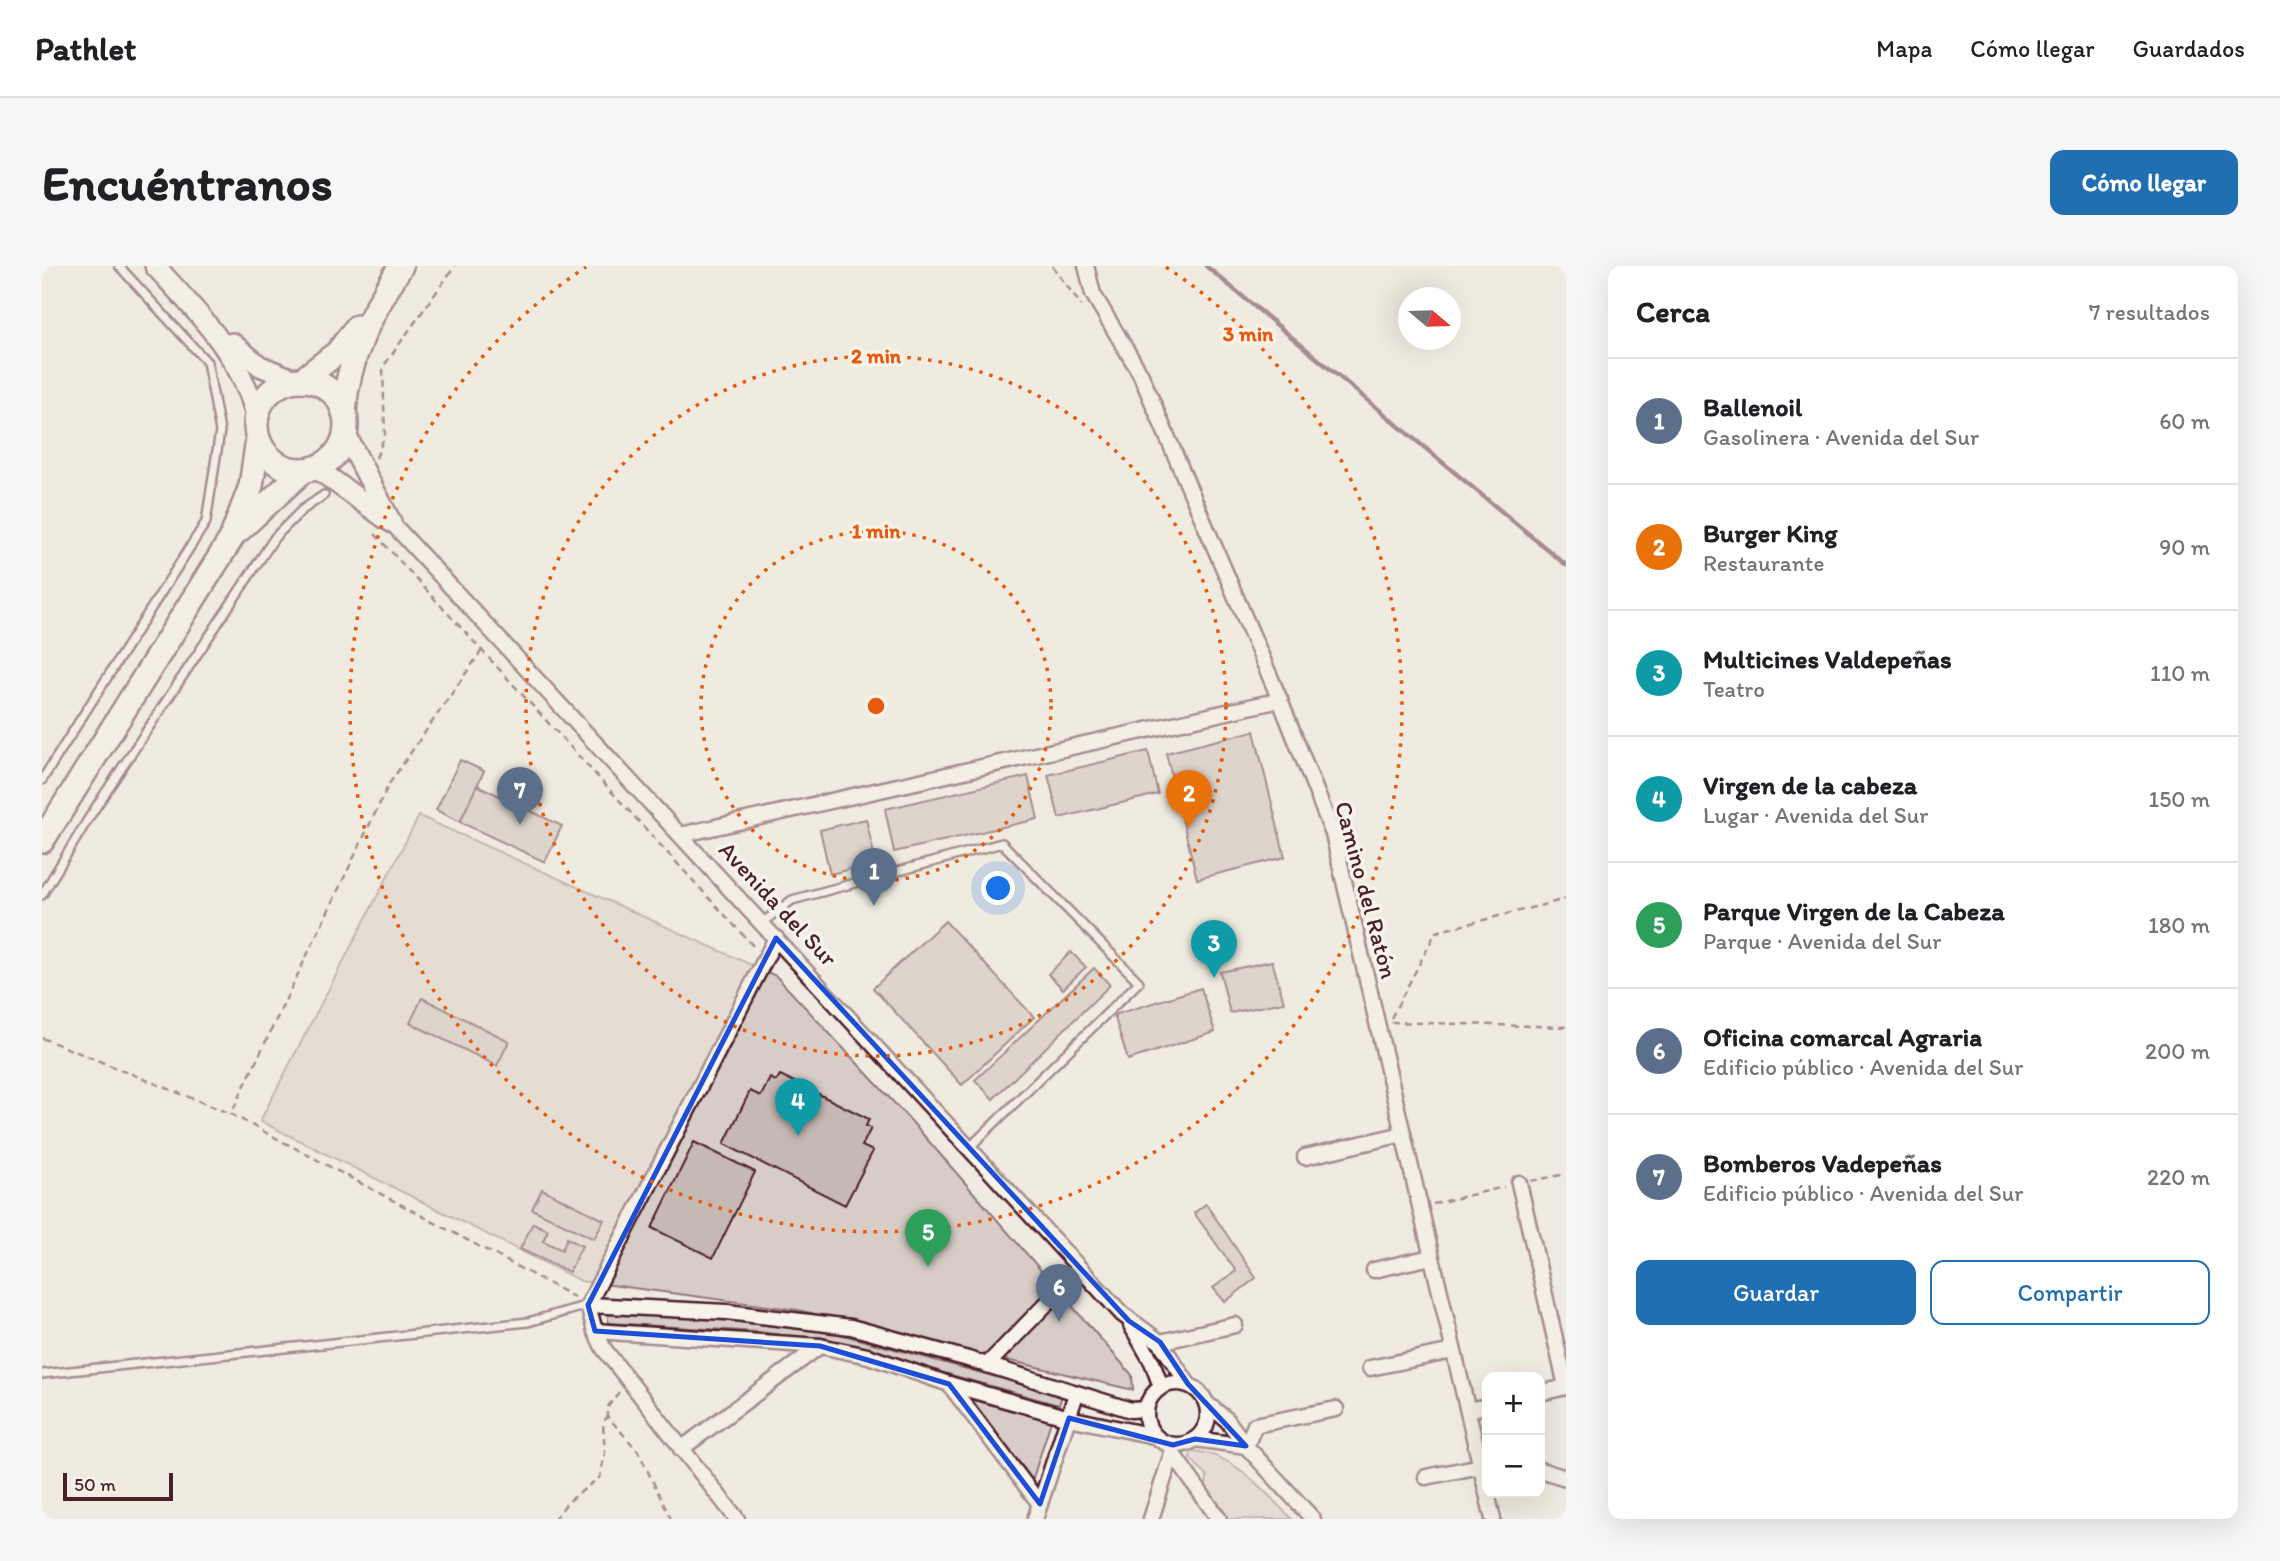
<!DOCTYPE html>
<html lang="es">
<head>
<meta charset="utf-8">
<style>
  :root { --surface:#fff; --page:#f6f6f6; --text:#202124; --muted:#757577; --line:#e0e0e0; --accent:#1f6fb2 }
  body { margin:0; font-family:Itim,sans-serif; background:var(--page); color:var(--text) }
  .controls { position:absolute; right:21px; bottom:21px; display:grid; overflow:hidden; border-radius:14px; box-shadow:0 7px 28px #0002 }
  .controls button { width:63px; height:63px; display:grid; place-items:center; padding:0; border:0; border-bottom:2px solid var(--line); background:var(--surface); color:var(--text); font:35px sans-serif }
  .compass { position:absolute; left:1356px; top:21px; width:63px; height:63px; border-radius:50%; background:var(--surface); box-shadow:0 7px 28px #0002; rotate:109deg }
  .scale { position:absolute; left:21px; bottom:18px; width:110px; box-sizing:border-box; padding-left:7px; border:4px solid #4a1f2b; border-top:0; font-size:19px; line-height:24px; white-space:nowrap; color:#4a1f2b; -webkit-text-stroke:5px #f7f3e8; paint-order:stroke }
  .you { position:absolute; left:957px; top:623px; width:24px; height:24px; margin:-18px; border:5px solid #fff; border-radius:50%; background:#1a73e8; box-shadow:0 0 0 10px #1a73e833 }
  .badge { display:grid; place-items:center; width:46px; height:46px; border-radius:50%; background:var(--accent); color:#fff; font-size:23px; font-weight:700 }
  .pin { position:absolute; translate:-50% -58px; filter:drop-shadow(0 2px 4px #0008) }
  .pin::after { content:''; position:absolute; top:37px; width:24px; height:21px; background:inherit; clip-path:polygon(0 0,100% 0,50% 100%) }
  .list { margin:0; padding:0; list-style:none }
  h2 { display:flex; justify-content:space-between; align-items:center; height:91px; margin:0; padding:0 28px; font-size:30px }
  h2 small { font-size:23px; font-weight:400; color:var(--muted) }
  .list li { display:grid; grid-template-columns:46px 1fr auto; gap:21px; align-items:center; box-sizing:border-box; height:126px; padding:0 28px; border-top:2px solid var(--line) }
  .list b { display:block; font-size:26px; white-space:nowrap }
  .list p { margin:0; font-size:23px; white-space:nowrap; color:var(--muted) }
  .list em { font-size:23px; font-style:normal; color:var(--muted) }
  .actions { display:flex; gap:14px; padding:21px 28px }
  .actions a { flex:1; padding:16px 0; border:2px solid var(--accent); border-radius:14px; text-align:center; font-size:24px; color:var(--accent) }
  .actions .main { background:var(--accent); color:#fff }
  .map { position:relative; flex:none; width:1524px; height:1253px; overflow:hidden; border-radius:14px }
  header { display:flex; align-items:center; gap:42px; box-sizing:border-box; height:98px; padding:0 35px; background:var(--surface); border-bottom:2px solid var(--line) }
  header strong { font-size:33px }
  nav { display:flex; gap:38px; margin-inline-start:auto; font-size:24px }
  .intro { display:flex; align-items:center; justify-content:space-between; box-sizing:border-box; height:168px; padding:0 42px }
  h1 { margin:0; font-size:49px }
  .button { padding:18px 32px; border-radius:14px; background:var(--accent); color:#fff; font-size:24px; font-weight:700 }
  main { display:flex; gap:42px; padding:0 42px }
  aside { flex:1; background:var(--surface); border-radius:14px; box-shadow:0 7px 28px #0002 }
  .map>svg:first-child { display:block }
  .green { fill:#d8cdc6; stroke:#917678; stroke-width:2 }
  .building { fill:#c6b8b3; stroke:#4a1f2b; stroke-width:2 }
  .lines { fill:none; stroke-linecap:round; stroke-linejoin:round }
  .service-casing { stroke:#4a1f2b; stroke-width:12 }
  .minor-casing { stroke:#4a1f2b; stroke-width:19 }
  .secondary-casing { stroke:#4a1f2b; stroke-width:24 }
  .primary-casing { stroke:#4a1f2b; stroke-width:28 }
  .path { stroke:#4a1f2b; stroke-width:2.5; stroke-dasharray:7 5; stroke-linecap:butt }
  .service { stroke:#f7f3e8; stroke-width:7 }
  .minor { stroke:#f7f3e8; stroke-width:14 }
  .secondary { stroke:#f7f3e8; stroke-width:19 }
  .primary { stroke:#f7f3e8; stroke-width:23 }
  .rail { stroke:#4a1f2b; stroke-width:4.5 }
  .marked { fill:none; stroke:#1d4ed8; stroke-width:5; stroke-linejoin:round }
  .ring { fill:none; stroke:#e8590c; stroke-width:3.5; stroke-dasharray:3.5 7 }
  .labels { text-anchor:middle; stroke-width:7; stroke-linejoin:round; paint-order:stroke }
  .street-label { font-size:24px; fill:#4a1f2b; stroke:#f7f3e8 }
  .centre { fill:#e8590c; stroke:#f7f3e8; stroke-width:3.5 }
  .ring-label { font-size:21px; text-anchor:middle; font-weight:bold; fill:#e8590c; stroke:#f7f3e8; stroke-width:7; stroke-linejoin:round; paint-order:stroke }
</style>
</head>
<body>
<header>
<strong>Pathlet</strong>
<nav><a>Mapa</a><a>Cómo llegar</a><a>Guardados</a></nav>
</header>
<div class="intro"><h1>Encuéntranos</h1><a class="button">Cómo llegar</a></div>
<main>
<div class="map">
<svg width="1524" height="1253" viewBox="0 0 1524 1253">
  <rect width="100%" height="100%" fill="#f0ebe0"/>
  <filter id="ink" filterUnits="userSpaceOnUse"><feTurbulence type="fractalNoise" baseFrequency=".0143" numOctaves="2"/><feDisplacementMap in="SourceGraphic" scale="14" xChannelSelector="R" yChannelSelector="G"/><feConvolveMatrix kernelMatrix="1 2 1 2 8 2 1 2 1" color-interpolation-filters="sRGB"/></filter>
  <g filter="url(#ink)">
    <g class="green">
      <path d="M377,550L734,710L870,856L1090,1109L1091,1124L756,1044L539,1015L218,855Z"/>
      <path d="M566,1046L660,1052L794,1067L1020,1129L1017,1139L802,1079L719,1066L566,1057Z"/>
      <path d="M926,1129L1009,1155L990,1215Z"/>
      <path d="M1149,1185C1193,1187 1221,1225 1250,1253H1177L1164,1225L1165,1210L1148,1192Z"/>
    </g>
    <g class="building">
      <path d="M1212,465L1243,591L1155,613L1124,487Z"/>
      <path d="M1106,485L1116,528L1017,552L1006,509Z"/>
      <path d="M418,494L442,505L418,556L394,544Z"/>
      <path d="M986,510L996,553L852,586L843,543Z"/>
      <path d="M435,519L520,560L503,596L418,556Z"/>
      <path d="M824,553L834,597L788,608L778,564Z"/>
      <path d="M903,655L992,751L920,819L831,722Z"/>
      <path d="M1029,686L1044,701L1021,723L1006,708Z"/>
      <path d="M1230,695L1242,736L1188,747L1178,706Z"/>
      <path d="M1052,702L1068,719L951,833L933,814Z"/>
      <path d="M1159,722L1173,766L1086,794L1072,749Z"/>
      <path d="M380,732L467,775L455,800L368,757Z"/>
      <path d="M738,809L827,853L824,860L829,862L820,880L831,885L803,939L682,878L708,825L719,830L728,812L734,815Z"/>
      <path d="M652,876L713,906L671,992L610,962Z"/>
      <path d="M500,923L562,954L552,973L490,943Z"/>
      <path d="M1164,938L1214,1012L1183,1036L1171,1022L1194,1005L1152,947Z"/>
      <path d="M491,957L506,964L501,975L520,984L525,972L540,980L527,1006L478,983Z"/>
    </g>
    <g class="lines">
      <g class="service-casing">
        <g id="service">
          <path d="M0,514L164,256L178,165L165,96L77,0"/>
          <path d="M0,629L48,550L233,271L260,244L282,229"/>
          <path d="M720,657L750,634L960,577L1097,716L927,882"/>
          <path d="M0,1108L486,1056L546,1039"/>
        </g>
      </g>
      <g class="minor-casing">
        <g id="minor">
          <path d="M1044,0L1051,28L1098,107L1238,434L1291,568L1451,1253"/>
          <path d="M349,256L1080,1048L1118,1076L1146,1118"/>
          <path d="M638,569L1238,434"/>
          <path d="M734,672L546,1039L553,1065L778,1080L826,1090L907,1118L1027,1152L1112,1170"/>
          <path d="M1263,891L1361,868"/>
          <path d="M1477,917L1524,1120"/>
          <path d="M1332,1004L1389,991"/>
          <path d="M546,1039L685,1046L809,1061L926,1093L1089,1144L1104,1143"/>
          <path d="M1089,1059L1110,1096L1119,1121"/>
          <path d="M553,1065L562,1083L695,1253"/>
          <path d="M1118,1076L1193,1059"/>
          <path d="M945,1099L1013,1029"/>
          <path d="M1328,1102L1411,1085"/>
          <circle cx="1135" cy="1148" r="31"/>
          <path d="M907,1118L998,1238"/>
          <path d="M1498,1127L1524,1121"/>
          <path d="M1164,1137L1185,1154L1204,1180L1271,1253"/>
          <path d="M1426,1144L1445,1140"/>
          <path d="M1153,1173L1204,1180"/>
          <path d="M1204,1180L1213,1159L1294,1143"/>
          <path d="M639,1183L778,1080"/>
          <path d="M1131,1188L1177,1253"/>
          <path d="M1498,1204L1524,1212"/>
          <path d="M1384,1211L1439,1200"/>
          <path d="M993,1253L1034,1128"/>
          <path d="M1109,1253L1131,1184"/>
        </g>
      </g>
      <g class="secondary-casing">
        <g id="secondary">
          <path d="M113,0C155,46 198,88 214,149"/>
          <path d="M190,77L218,100L253,114"/>
          <path d="M303,167L349,256"/>
          <path d="M274,202L344,253"/>
        </g>
      </g>
      <g class="primary-casing">
        <g id="primary">
          <circle cx="259" cy="159" r="45"/>
          <path d="M260,114L296,86L315,61"/>
          <path d="M302,147C305,91 330,46 359,0"/>
          <path d="M196,265L262,204"/>
          <path d="M0,575L189,273L209,220L216,173"/>
        </g>
      </g>
      <g class="path">
        <path d="M1010,0L1040,40"/>
        <path d="M334,192L343,169L341,101L413,0"/>
        <path d="M333,268L712,681"/>
        <path d="M440,384L347,518L189,848L532,1031"/>
        <path d="M1349,752L1394,666L1524,633"/>
        <path d="M1349,756L1524,761"/>
        <path d="M0,772L189,848"/>
        <path d="M1489,915L1524,908"/>
        <path d="M1391,938L1462,921"/>
        <path d="M577,1126L565,1142V1150L596,1185L629,1253"/>
        <path d="M512,1253L526,1236L558,1211L563,1188L561,1158L565,1150"/>
      </g>
      <use href="#service" class="service"/>
      <use href="#minor" class="minor"/>
      <use href="#secondary" class="secondary"/>
      <use href="#primary" class="primary"/>
      <path class="rail" d="M1164,0L1524,299"/>
    </g>
  </g>
  <path d="M0 0H1524V1253H0ZM734,672L1087,1055L1118,1076L1146,1118L1204,1180L1153,1173L1131,1179L1027,1152L998,1238L907,1118L778,1080L553,1065L546,1039Z" fill="#f0ebe0" fill-opacity=".55" fill-rule="evenodd"/>
  <path class="marked" d="M734,672L1087,1055L1118,1076L1146,1118L1204,1180L1153,1173L1131,1179L1027,1152L998,1238L907,1118L778,1080L553,1065L546,1039Z"/>
  <g class="ring">
    <circle cx="834" cy="440" r="175"/>
    <circle cx="834" cy="440" r="350"/>
    <path d="M1124 1A526 526 0 1 1 544 1"/>
  </g>
  <g class="labels">
    <g class="street-label">
      <text transform="translate(1324 624) rotate(75)" y="8">Camino del Ratón</text>
      <text transform="translate(736 638) rotate(47)" y="8">Avenida del Sur</text>
    </g>
  </g>
  <circle cx="834" cy="440" r="10" class="centre"/>
  <g class="ring-label">
    <text x="1206" y="75">3 min</text>
    <text x="834" y="97">2 min</text>
    <text x="834" y="272">1 min</text>
  </g>
</svg>
<div class="controls">
<button>+</button>
<button>−</button>
</div>
<svg class="compass" viewBox="-18 -18 36 36"><path d="M0-13l5 13h-10z" fill="#e53935"/><path d="M0 13l5-13h-10z" fill="#757577"/></svg>
<div class="scale">50 m</div>
<div class="you"></div>
<div class="pin badge" style="left:832px;top:640px;background:#5c6f8a">1</div>
<div class="pin badge" style="left:1147px;top:562px;background:#e8710a">2</div>
<div class="pin badge" style="left:1172px;top:712px;background:#0f9aa8">3</div>
<div class="pin badge" style="left:756px;top:870px;background:#0f9aa8">4</div>
<div class="pin badge" style="left:886px;top:1001px;background:#2e9e5b">5</div>
<div class="pin badge" style="left:1017px;top:1056px;background:#5c6f8a">6</div>
<div class="pin badge" style="left:478px;top:559px;background:#5c6f8a">7</div>
</div>
<aside>
<h2>Cerca<small>7 resultados</small></h2>
<ul class="list">
<li><span class="badge" style="background:#5c6f8a">1</span><div><b>Ballenoil</b><p>Gasolinera · Avenida del Sur</p></div><em>60 m</em></li>
<li><span class="badge" style="background:#e8710a">2</span><div><b>Burger King</b><p>Restaurante</p></div><em>90 m</em></li>
<li><span class="badge" style="background:#0f9aa8">3</span><div><b>Multicines Valdepeñas</b><p>Teatro</p></div><em>110 m</em></li>
<li><span class="badge" style="background:#0f9aa8">4</span><div><b>Virgen de la cabeza</b><p>Lugar · Avenida del Sur</p></div><em>150 m</em></li>
<li><span class="badge" style="background:#2e9e5b">5</span><div><b>Parque Virgen de la Cabeza</b><p>Parque · Avenida del Sur</p></div><em>180 m</em></li>
<li><span class="badge" style="background:#5c6f8a">6</span><div><b>Oficina comarcal Agraria</b><p>Edificio público · Avenida del Sur</p></div><em>200 m</em></li>
<li><span class="badge" style="background:#5c6f8a">7</span><div><b>Bomberos Vadepeñas</b><p>Edificio público · Avenida del Sur</p></div><em>220 m</em></li>
</ul>
<div class="actions"><a class="main">Guardar</a><a>Compartir</a></div>
</aside>
</main>
</body>
</html>
